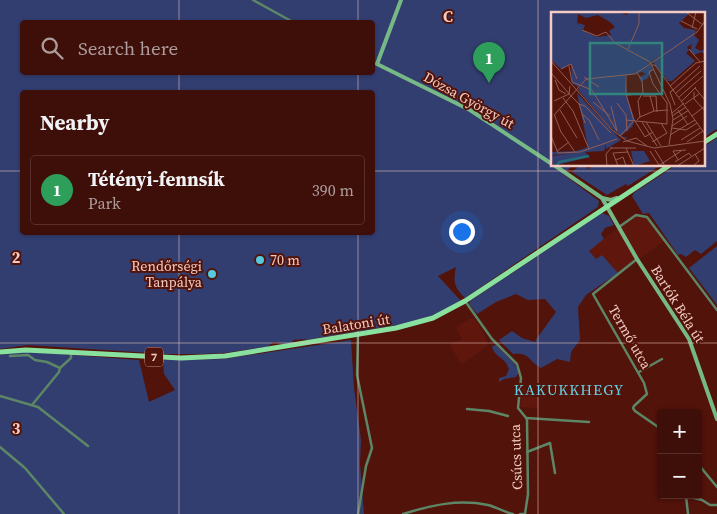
<!DOCTYPE html>
<html lang="en">
<head>
<meta charset="utf-8">
<style>
  :root { --surface:#3e0e08; --page:#451712; --text:#f1f3f6; --muted:#ad9c9c; --line:#572e29; --accent:#55cadf }
  body { margin:0; font-family:"Source Serif 4",serif; background:var(--page); color:var(--text) }
  .controls { position:absolute; right:15px; bottom:15px; display:grid; overflow:hidden; border-radius:5px; box-shadow:0 1px 4px #0004 }
  .controls button { width:45px; height:45px; display:grid; place-items:center; padding:0; border:0; border-bottom:1px solid var(--line); background:var(--surface); color:var(--text); font:25px sans-serif }
  .you { position:absolute; left:461px; top:231px; width:18px; height:18px; margin:-12px; border:4px solid #fff; border-radius:50%; background:#1a73e8; box-shadow:0 0 0 8px #1a73e833 }
  .badge { display:grid; place-items:center; width:32px; height:32px; border-radius:50%; background:var(--accent); color:#fff; font-size:16px; font-weight:700 }
  .pin { position:absolute; translate:-50% -41px; filter:drop-shadow(0 1px 2px #0008) }
  .pin::after { content:''; position:absolute; top:26px; width:18px; height:15px; background:inherit; clip-path:polygon(0 0,100% 0,50% 100%) }
  .list { margin:0; padding:0; list-style:none }
  h2 { display:flex; justify-content:space-between; align-items:center; height:65px; margin:0; padding:0 20px; font-size:21px }
  h2 small { font-size:16px; font-weight:400; color:var(--muted) }
  .list li { display:grid; grid-template-columns:32px 1fr auto; gap:15px; align-items:center; box-sizing:border-box; height:70px; margin:0 10px 10px; padding:0 10px; border:1px solid var(--line); border-radius:5px }
  .list b { display:block; font-size:19px; white-space:nowrap }
  .list p { margin:0; font-size:16px; white-space:nowrap; color:var(--muted) }
  .list em { font-size:16px; font-style:normal; color:var(--muted) }
  .icon { flex:none; width:28px; height:28px; fill:none; stroke:currentColor; stroke-width:2; stroke-linecap:round; stroke-linejoin:round }
  .map { position:relative; flex:none; width:717px; height:514px; overflow:hidden }
  .search { position:absolute; background:var(--surface); box-shadow:0 1px 4px #0004; left:20px; top:20px; width:355px; height:55px; display:flex; align-items:center; gap:12px; box-sizing:border-box; padding:0 18px; border-radius:5px; color:var(--muted); font-size:19px }
  .panel { position:absolute; background:var(--surface); box-shadow:0 1px 4px #0004; left:20px; top:90px; width:355px; height:145px; border-radius:5px }
  .map>svg:first-child { display:block }
  .built { fill:#5f170d }
  .green { fill:#323e70; fill-rule:evenodd }
  .lines { fill:none; stroke-linecap:round; stroke-linejoin:round }
  .street { stroke:#5d8666; stroke-width:2.5 }
  .secondary { stroke:#76b986; stroke-width:4 }
  .primary { stroke:#88e19f; stroke-width:5 }
  .grid { fill:none; stroke:#f3cbc3; stroke-width:1; stroke-opacity:0.55 }
  .poi-dot { fill:#55cadf; stroke:#52130a; stroke-width:2 }
  .labels { text-anchor:middle; stroke-width:4; stroke-linejoin:round; paint-order:stroke }
  .shield { fill:#52130a; stroke:#c3948c; stroke-width:1 }
  .shield-label { font-size:12px; font-weight:bold; fill:#f3cbc3 }
  .street-label { font-size:14px; fill:#f3cbc3; stroke:#52130a }
  .poi-label { font-size:14px; fill:#f3cbc3; stroke:#52130a; text-anchor:start }
  .neighbourhood-label { font-size:15px; letter-spacing:1px; fill:#67d0e3; stroke:#52130a }
  .inset-river { fill:none; stroke:#256b78; stroke-width:2.5 }
  .inset-road { fill:none; stroke:#925d54; stroke-width:1 }
  .view { fill:#31837b; fill-opacity:0.15; stroke:#31837b; stroke-width:2.5 }
  .inset-edge { fill:none; stroke:#f3cbc3; stroke-width:2.5 }
  .grid-label { font-size:16px; text-anchor:middle; font-weight:bold; fill:#f3cbc3; stroke:#52130a; stroke-width:4; stroke-linejoin:round; paint-order:stroke }
</style>
</head>
<body>
<div class="map">
<svg width="717" height="514" viewBox="0 0 717 514">
  <rect width="100%" height="100%" fill="#52130a"/>
  <g class="built">
    <path d="M636,215L647,217L664,241L618,274L603,255L596,259L589,251L619,227Z"/>
    <path d="M473,317L483,331L488,346L462,364L449,345L462,339L456,327Z"/>
    <path d="M522,388L540,394L537,408L520,407Z"/>
  </g>
  <g class="green">
    <path d="M0,0H717V129L703,138V14H552V165H573L563,174L599,201L598,207L465,298C454,287 453,282 456,267L438,276L461,301L440,313L409,323L306,340L305,339L293,340L292,343L284,344L274,342L267,347L224,353L201,354H166L28,345L0,349ZM22,22H372V72H22ZM22,92H372V232H22Z"/>
    <path d="M717,138V241L701,254L695,250L686,257L681,254L678,255L649,213L643,214L632,196L635,192L676,165H703V147Z"/>
    <path d="M580,165H583L588,169L595,165H661L628,186L626,184L607,195L572,172Z"/>
    <path d="M602,213L609,216L614,225L605,228L601,234L604,239L589,251L596,259L602,255L618,273L586,295L578,307L580,340L571,352L570,362L557,359L541,368C528,361 530,352 513,354L499,340L512,331L522,338L535,342H537L535,341L556,312L545,299L528,300L516,294L496,302L477,314L469,304L470,301Z"/>
    <path d="M717,246V305L689,268Z"/>
    <path d="M351,340L354,388L361,440L360,464L364,514H0V355L20,351L139,360L149,402L175,390L164,374L163,360L223,359Z"/>
    <path d="M496,345L514,363L519,372L516,377L504,379L499,382V378L506,376L509,369C505,356 494,358 492,346Z"/>
  </g>
  <g class="lines">
    <g class="street">
      <path d="M253,0L293,22"/>
      <path d="M372,62L377,64"/>
      <path d="M619,227L636,215L647,217L717,310"/>
      <path d="M637,259L593,294L644,383L647,394L634,406L633,408L635,411L661,429"/>
      <path d="M465,301L492,339L517,364L521,378L518,408L527,419L528,494L525,514"/>
      <path d="M358,334L357,375L372,448L366,466L358,514"/>
      <path d="M10,356L28,355L35,360L47,362L60,368L59,372L32,405"/>
      <path d="M60,368L71,358V352"/>
      <path d="M639,372L662,359"/>
      <path d="M0,396L38,407L88,446"/>
      <path d="M467,409L489,411L508,416"/>
      <path d="M526,418L589,422"/>
      <path d="M0,447L25,468L64,514"/>
      <path d="M527,452L550,443L555,473"/>
      <path d="M698,464L717,487"/>
      <path d="M403,514C432,505 458,499 488,505C496,507 504,512 513,514"/>
      <path d="M520,514H525"/>
      <path d="M688,514L686,496L702,500L710,505H717"/>
    </g>
    <g class="secondary">
      <path d="M401,0L377,64L470,110L552,164"/>
      <path d="M554,165L602,198L637,259L689,339L717,419"/>
      <path d="M602,198L611,200L617,198"/>
    </g>
    <g class="primary">
      <path d="M703,143L717,134"/>
      <path d="M0,352L26,350L181,358L225,356L396,328L433,318L465,301L670,165"/>
    </g>
  </g>
  <path class="grid" d="M179,0V22M358,0V22M538,0V514M179,72V92M358,72V92M0,171H22M372,171H717M179,232V514M358,232V514M0,343H717"/>
  <g class="poi-dot">
    <circle cx="260" cy="260" r="5"/>
    <circle cx="212" cy="274" r="5"/>
  </g>
  <g class="labels">
    <rect class="shield" x="145" y="347.5" width="18" height="19" rx="4"/>
    <g class="shield-label">
      <text x="154" y="361">7</text>
    </g>
    <g class="street-label">
      <text transform="translate(469 100) rotate(29)" y="5">Dózsa György út</text>
      <text transform="translate(678 304) rotate(58)" y="5">Bartók Béla út</text>
      <text transform="translate(356 324) rotate(-9)" y="5">Balatoni út</text>
      <text transform="translate(630 337) rotate(60)" y="5">Termő utca</text>
      <text transform="translate(516 457) rotate(-92)" y="5">Csúcs utca</text>
    </g>
    <g class="poi-label">
      <text x="270" y="265">70 m</text>
      <text x="202" y="271" text-anchor="end">Rendőrségi<tspan x="202" dy="16">Tanpálya</tspan></text>
    </g>
    <g class="neighbourhood-label">
      <text x="569" y="395">KAKUKKHEGY</text>
    </g>
  </g>
  <g transform="translate(551 12)">
    <rect width="154" height="154" fill="#52130a"/>
    <path d="M0,0H67L76,3L78,0H140L128,11L133,16L145,18L143,23L148,28L144,36L150,39L154,37V42L150,40L143,43L139,39L141,32L136,35L138,38L135,41L144,49L121,69H117L102,50L111,43L100,50L97,49L99,51L95,54L100,52L101,58L96,67L89,69L88,65L95,62L91,60L74,64L76,85L84,108L81,115L70,124L77,126L73,127L58,114L27,78L31,72L27,75L21,71L20,52L10,57L0,48ZM27,2L35,6L47,3L59,10L64,15L58,19L60,23L46,25L37,21L32,18L34,13L26,11ZM26,81L70,128L55,137V132L53,139L34,140L38,144L40,150L38,145L2,154L0,144L18,142L0,143V140L25,139L37,135ZM80,139H93L99,149L83,154Z" fill="#323e70" fill-rule="evenodd"/>
    <path class="inset-river" d="M6,154L8,150L38,144"/>
    <path class="inset-road" d="M135,0L152,13M130,9L146,17M141,16L145,0M31,18L46,24L55,20L64,31L99,50L119,92L122,107L118,133M77,37L88,12V0M138,37L149,50M0,49L61,118L76,129L103,136L154,129M101,53H104L154,122M18,54L21,70L41,78L66,119M10,57L20,52L26,67M103,57L98,60L102,72L116,91V112M0,61L21,85M86,61L91,68L92,80L87,89L89,105L86,108M75,64V82L83,109M33,65L48,75M4,68L8,78L15,82M119,74L145,51L154,49M144,76L154,88M122,78L149,54M122,78L119,80L124,93M143,80V87L154,99M125,81L150,59M76,83L92,82M92,84H105L106,100M99,84L103,99M21,85L28,92L34,111M128,85L152,64M12,86L22,99L38,137M3,89L18,82L19,74M131,89L145,75M42,90L59,104M66,91L75,103L76,119M28,92L34,94L60,121M134,92L148,82M60,94L66,119M9,98L26,126M127,98L137,113M121,101L133,91M3,102L10,120L24,140M4,102L35,67L84,62L146,20L154,9M31,102L38,108L48,128M121,104L135,95M141,104L154,94M89,105L103,99L117,98M75,108L116,112M122,108L138,98M84,109L94,125L102,120M91,110L106,134M95,110L110,134M121,114L136,104M121,116L135,118L146,111M119,123L144,108M0,124L7,141L29,140L66,127M69,124L82,110M130,128L149,116M72,130L85,126L96,134M101,130L116,121L110,111M136,130L152,119M59,136H85M75,136L83,154M104,138L114,154M6,139L18,130M99,139L108,153M65,148L72,145L75,154M127,148L122,139L135,138M124,150L138,141L140,144M56,154L55,142L61,135M67,154L62,141L77,140M107,154L130,139M126,154L154,136M142,154L148,149L144,142"/>
    <path class="view" d="M39,31H111V82H39Z"/>
    <rect width="154" height="154" class="inset-edge"/>
  </g>
  <g class="grid-label">
    <text x="448" y="22">C</text>
    <text x="16" y="263">2</text>
    <text x="16" y="434">3</text>
  </g>
</svg>
<div class="controls">
<button>+</button>
<button>−</button>
</div>
<div class="you"></div>
<div class="pin badge" style="left:489px;top:83px;background:#2e9e5b">1</div>
<div class="search"><svg class="icon" aria-label="search" viewBox="0 0 24 24"><circle cx="10" cy="10" r="6"/><path d="M15 15l6 6"/></svg>Search here</div>
<section class="panel">
<h2>Nearby<small></small></h2>
<ul class="list">
<li><span class="badge" style="background:#2e9e5b">1</span><div><b>Tétényi-fennsík</b><p>Park</p></div><em>390 m</em></li>
</ul>
</section>
</div>
</body>
</html>
